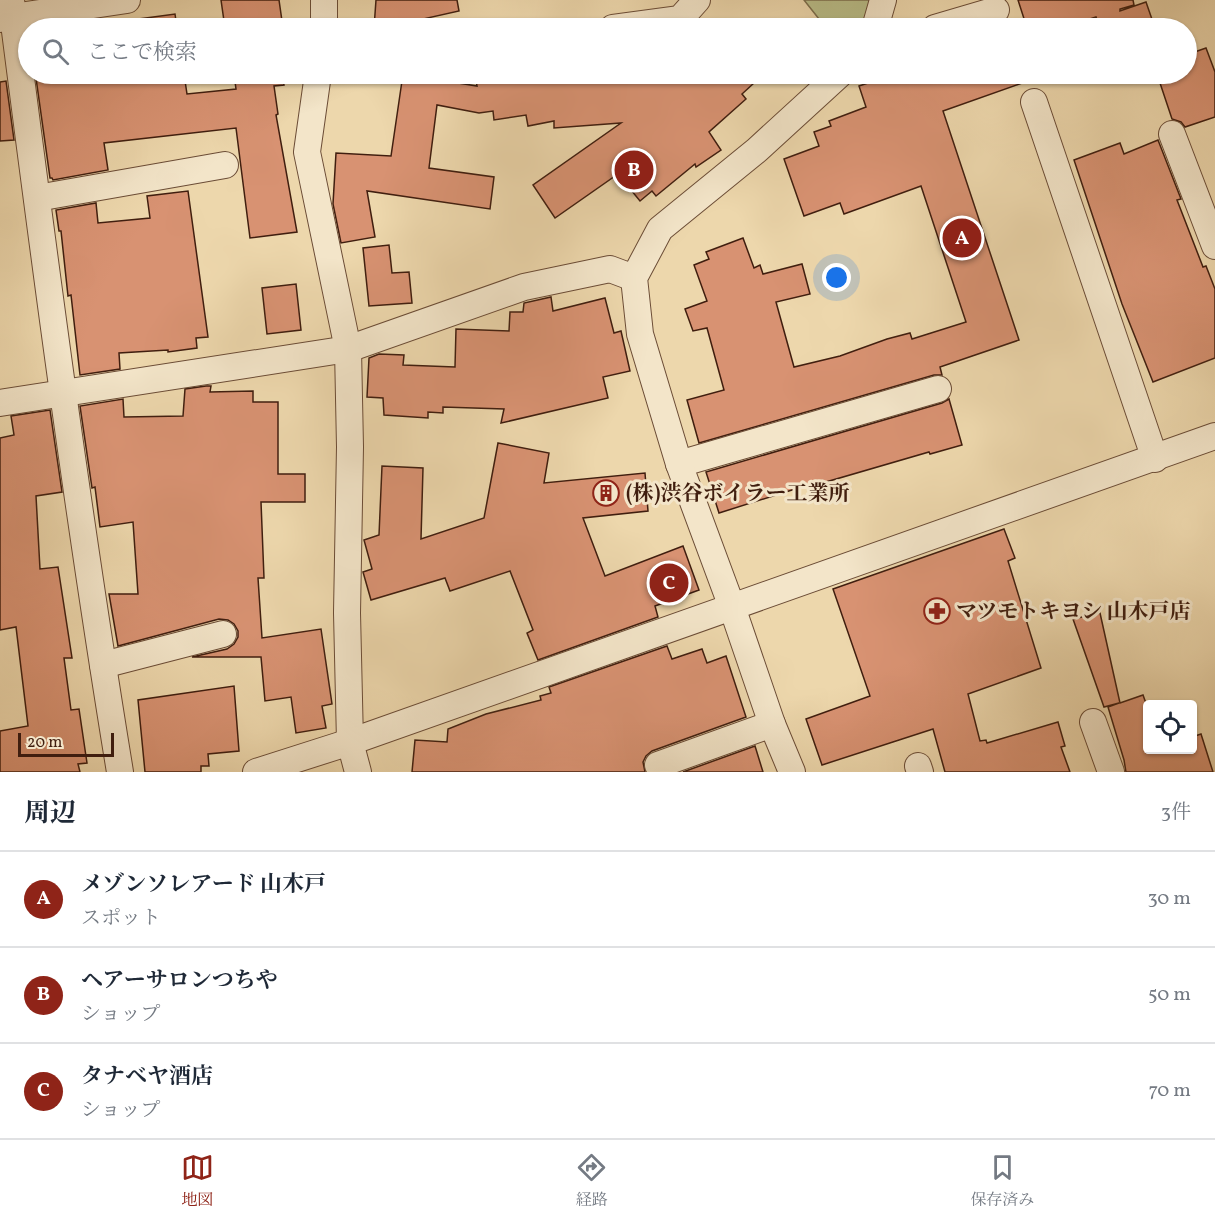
<!DOCTYPE html>
<html lang="ja">
<head>
<meta charset="utf-8">
<style>
  :root { --surface:#fff; --page:#f2f2f3; --text:#1f2937; --muted:#747a83; --line:#e0e1e3; --accent:#8f2418 }
  body { margin:0; font-family:Vollkorn,"Noto Serif JP",serif; background:var(--page); color:var(--text) }
  .controls { position:absolute; right:18px; bottom:18px; display:grid; overflow:hidden; border-radius:6px; box-shadow:0 2px 4px #0004 }
  .controls button { width:54px; height:54px; display:grid; place-items:center; padding:0; border:0; border-bottom:2px solid var(--line); background:var(--surface); color:var(--text); font:30px sans-serif }
  .scale { position:absolute; left:18px; bottom:15px; width:96px; box-sizing:border-box; padding-left:6px; border:3px solid #401e0f; border-top:0; font-size:16px; line-height:21px; white-space:nowrap; color:#401e0f; -webkit-text-stroke:4px #f3e5c9; paint-order:stroke }
  .you { position:absolute; left:837px; top:278px; width:21px; height:21px; margin:-15px; border:4px solid #fff; border-radius:50%; background:#1a73e8; box-shadow:0 0 0 9px #1a73e833 }
  .badge { display:grid; place-items:center; width:39px; height:39px; border-radius:50%; background:var(--accent); color:#fff; font-size:20px; font-weight:700 }
  .pin { position:absolute; translate:-50% -50%; border:3px solid #fff; box-shadow:0 2px 6px #0006 }
  .list { margin:0; padding:0; list-style:none }
  h2 { display:flex; justify-content:space-between; align-items:center; height:78px; margin:0; padding:0 24px; font-size:26px }
  h2 small { font-size:20px; font-weight:400; color:var(--muted) }
  .list li { display:grid; grid-template-columns:39px 1fr auto; gap:18px; align-items:center; box-sizing:border-box; height:96px; padding:0 24px; border-top:2px solid var(--line) }
  .list b { display:block; font-size:22px; white-space:nowrap }
  .list p { margin:0; font-size:20px; white-space:nowrap; color:var(--muted) }
  .list em { font-size:20px; font-style:normal; color:var(--muted) }
  .icon { flex:none; width:33px; height:33px; fill:none; stroke:currentColor; stroke-width:2; stroke-linecap:round; stroke-linejoin:round }
  .map { position:relative; flex:none; width:1215px; height:772px; overflow:hidden }
  .search { position:absolute; background:var(--surface); box-shadow:0 2px 4px #0004; left:18px; right:18px; top:18px; height:66px; display:flex; align-items:center; gap:15px; box-sizing:border-box; padding:0 21px; border-radius:33px; color:var(--muted); font-size:22px }
  .sheet { height:366px; background:var(--surface) }
  nav { display:flex; justify-content:space-around; align-items:center; box-sizing:border-box; height:84px; border-top:2px solid var(--line); background:var(--surface); font-size:16px; color:var(--muted) }
  nav a { display:grid; justify-items:center; gap:3px }
  nav .on { color:var(--accent) }
  .map>svg:first-child { display:block }
  .green { fill:#b9be89; stroke:#7c6e4c; stroke-width:1.5 }
  .building { fill:#d89272; stroke:#401e0f; stroke-width:1.5 }
  .lines { fill:none; stroke-linecap:round; stroke-linejoin:round }
  .street-casing { stroke:#6b4c36; stroke-width:28 }
  .street { stroke:#f3e5c9; stroke-width:26 }
  .labels { text-anchor:middle; stroke-width:6; stroke-linejoin:round; paint-order:stroke }
  .poi-label { font-size:21px; font-weight:bold; fill:#401e0f; stroke:#f3e5c9; text-anchor:start }
</style>
</head>
<body>
<div class="map">
<svg width="1215" height="772" viewBox="0 0 1215 772">
  <rect width="100%" height="100%" fill="#edd7ac"/>
  <filter id="stains"><feTurbulence type="fractalNoise" baseFrequency=".00333" numOctaves="4"/><feColorMatrix values="0 0 0 0 .2 0 0 0 0 .09 0 0 0 0 .02 0 0 0 .5 -.17"/></filter>
  <radialGradient id="worn" r=".72"><stop offset=".6" stop-color="#630" stop-opacity="0"/><stop offset="1" stop-color="#630" stop-opacity=".3"/></radialGradient>
  <path class="green" d="M804,0H883L875,28H834L823,24Z"/>
  <g class="building">
    <path d="M221,0H279L283,28H225Z"/>
    <path d="M376,0H457L459,11L405,23V28H374Z"/>
    <path d="M1018,0H1133L1134,5L1120,9V11L1146,2L1155,28H1100L1096,17L1062,28H1027Z"/>
    <path d="M175,14L177,28H125L124,21Z"/>
    <path d="M1206,48L1215,72V117L1185,127L1181,122L1172,119L1157,74H1186V55Z"/>
    <path d="M59,74H184L187,94L236,89L234,74H282L284,85L274,86L278,114L276,115L297,232L250,238L236,128L104,143L108,170L53,180L52,178H50L36,78L59,76Z"/>
    <path d="M403,74L477,86L475,74H746L754,83L742,94L746,99L709,132L721,150L696,167L695,164L656,196L652,191L640,201L618,174L555,218L533,185L621,123L554,128V121L528,126L526,115L494,120L493,111L479,113L437,105L429,168L494,177L490,209L367,191L375,237L341,243L333,204L336,153L391,156Z"/>
    <path d="M895,74H1038L1039,77L943,111L1019,340L940,367L942,375H934L699,443L687,400L724,390L707,328L693,331L685,309L707,301L694,265L709,259L706,252L743,238L754,268L760,265L763,274L802,264L810,294L776,302L794,367L840,356L887,339L910,333L912,339L966,322L921,186L844,214L840,203L804,216L784,159L819,146L814,132L831,126L829,121L866,107L859,86Z"/>
    <path d="M6,81L14,140L0,141V82Z"/>
    <path d="M1158,140L1181,199L1177,200L1203,267L1206,266L1215,289V358L1153,382L1122,304L1074,160L1120,143L1124,154Z"/>
    <path d="M188,191L208,337L196,338L197,348L168,352V350L119,353L120,369L80,375L71,295L68,296L61,231H59L56,210L96,203L98,223L150,218L147,196Z"/>
    <path d="M389,245L392,273L409,272L412,303L369,306L363,248Z"/>
    <path d="M296,284L301,330L267,334L262,288Z"/>
    <path d="M551,297L553,311L605,298L614,333L621,331L630,371L603,377L608,398L501,423L504,409L443,407V413L428,412V418L384,415L383,398L367,397L369,358L379,354L404,355L403,365L455,367L456,329L509,331L510,312H523L524,303Z"/>
    <path d="M206,386H211L210,392L253,391V402H278V474H305V502H261L264,578H258L262,638L321,629L332,704L322,706L326,728L296,733L291,697L265,701L261,657H192L227,649L234,644L238,637V631L234,624L228,620L219,619L118,646L109,594H138L133,522L100,527L95,487L92,488L80,406L123,399L124,417L183,416L185,389Z"/>
    <path d="M949,399L962,445L930,454L929,452L812,486L811,484L719,513L706,472L942,403Z"/>
    <path d="M50,410L62,492L36,496L40,569L58,567L72,658H64L71,710L79,709L87,763L78,764L80,772H0V731L28,726L16,627L0,630V438L14,435L11,416Z"/>
    <path d="M498,443L549,453L544,483L645,473L648,511L583,518L605,576L683,546L699,590L655,606L658,617L538,660L527,633L533,630L510,571L450,591L445,578L371,600L363,572L372,569L364,540L379,535L382,466L423,468L421,539L484,518Z"/>
    <path d="M1004,529L1015,558L1008,561L1041,668L968,694L980,741L986,740L987,743L1058,722L1065,746L1061,747L1070,772H945L933,729L822,765L806,719L870,696L833,589Z"/>
    <path d="M1100,613L1120,703L1143,695L1148,709V752L1154,750H1192V737L1201,734L1213,772H1126L1124,760L1108,707L1119,703L1104,707L1073,619Z"/>
    <path d="M667,646L672,659L702,649L707,663L726,656L746,717L652,751L646,756L643,762L645,772H412L415,740L447,742L448,729L486,714L541,700L540,696L551,693L549,687Z"/>
    <path d="M234,686L239,751L208,754L209,766H201V772H145L138,700Z"/>
    <path d="M755,746L763,772H683Z"/>
  </g>
  <g class="lines">
    <g class="street-casing">
      <g id="street">
        <path d="M11,0C44,258 78,516 120,772"/>
        <path d="M0,19L127,0"/>
        <path d="M324,28V0"/>
        <path d="M613,28L680,19L697,0"/>
        <path d="M875,28L883,0"/>
        <path d="M935,28L996,10"/>
        <path d="M318,74L307,152L348,349L350,447L347,613L350,742L358,772"/>
        <path d="M1034,102L1155,459"/>
        <path d="M1172,134L1215,246"/>
        <path d="M37,198L225,165"/>
        <path d="M0,403L348,349L524,287L610,269L634,278"/>
        <path d="M679,464L938,389"/>
        <path d="M103,665L223,634"/>
        <path d="M1093,722L1111,772"/>
        <path d="M658,765L772,724"/>
        <path d="M918,766L920,772"/>
        <path d="M256,772L350,742L1215,436"/>
        <path d="M792,772L772,724L732,607L679,464L640,334L634,278L660,229L757,150L840,74"/>
      </g>
    </g>
    <use href="#street" class="street"/>
  </g>
  <defs>
    <g id="building-ring" transform="scale(1.35)"><circle r="9.5" fill="#f3e5c9" stroke="#8f2418" stroke-width="1.5"/><path d="M-4-6H4V6H1V3H-1V6H-4ZM-2.5-4.3h1.7v1.8h-1.7ZM.8-4.3h1.7v1.8H.8ZM-2.5-1h1.7V.8h-1.7ZM.8-1h1.7V.8H.8Z" fill="#8f2418"/></g>
    <g id="pharmacy-ring" transform="scale(1.35)"><circle r="9.5" fill="#f3e5c9" stroke="#8f2418" stroke-width="1.5"/><path d="M-2-6h4v4h4v4h-4v4h-4v-4h-4v-4h4Z" fill="#8f2418"/></g>
  </defs>
  <g fill-rule="evenodd">
    <use href="#building-ring" x="606" y="493"/>
    <use href="#pharmacy-ring" x="937" y="611"/>
  </g>
  <g class="labels">
    <g class="poi-label">
      <text x="626" y="500">(株)渋谷ボイラー工業所</text>
      <text x="956" y="618">マツモトキヨシ 山木戸店</text>
    </g>
  </g>
  <rect width="100%" height="100%" filter="url(#stains)"/>
  <rect width="100%" height="100%" fill="url(#worn)"/>
</svg>
<div class="controls">
<button><svg class="icon" aria-label="locate" viewBox="0 0 24 24"><circle cx="12" cy="12" r="6"/><path d="M12 2v4M12 18v4M2 12h4M18 12h4"/></svg></button>
</div>
<div class="scale">20 m</div>
<div class="you"></div>
<div class="pin badge" style="left:962px;top:238px">A</div>
<div class="pin badge" style="left:634px;top:170px">B</div>
<div class="pin badge" style="left:669px;top:583px">C</div>
<div class="search"><svg class="icon" aria-label="search" viewBox="0 0 24 24"><circle cx="10" cy="10" r="6"/><path d="M15 15l6 6"/></svg>ここで検索</div>
</div>
<section class="sheet">
<h2>周辺<small>3件</small></h2>
<ul class="list">
<li><span class="badge">A</span><div><b>メゾンソレアード 山木戸</b><p>スポット</p></div><em>30 m</em></li>
<li><span class="badge">B</span><div><b>ヘアーサロンつちや</b><p>ショップ</p></div><em>50 m</em></li>
<li><span class="badge">C</span><div><b>タナベヤ酒店</b><p>ショップ</p></div><em>70 m</em></li>
</ul>
</section>
<nav>
<a class="on"><svg class="icon" aria-label="map" viewBox="0 0 24 24"><path d="M3 6l6-2 6 2 6-2v14l-6 2-6-2-6 2zM9 4v14M15 6v14"/></svg>地図</a>
<a><svg class="icon" aria-label="directions" viewBox="0 0 24 24"><path d="M12 3l9 9-9 9-9-9zM9 14v-3h6M13 9l2 2-2 2"/></svg>経路</a>
<a><svg class="icon" aria-label="saved" viewBox="0 0 24 24"><path d="M7 4h10v16l-5-4-5 4z"/></svg>保存済み</a>
</nav>
</body>
</html>
